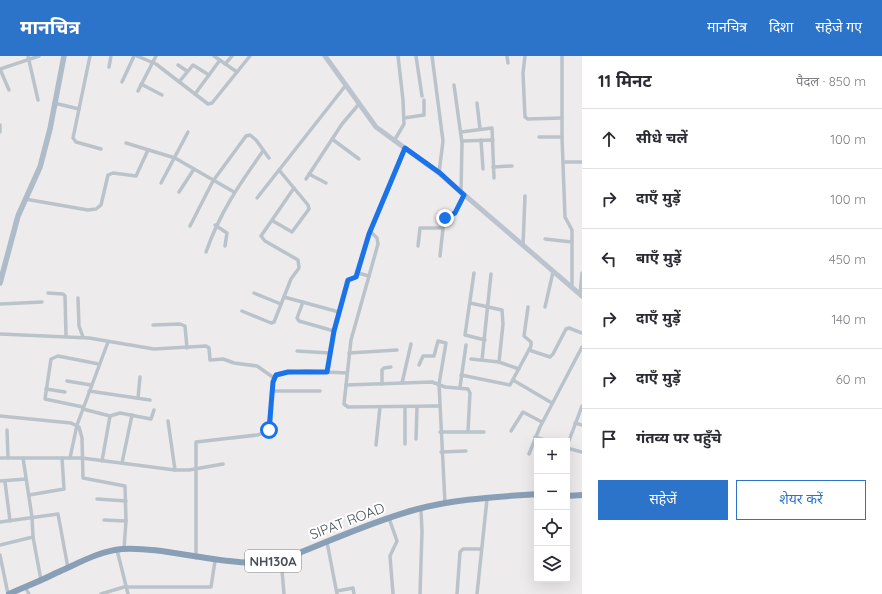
<!DOCTYPE html>
<html lang="hi">
<head>
<meta charset="utf-8">
<style>
  :root { --surface:#fff; --page:#f2f2f3; --text:#2b2b33; --muted:#7c7c81; --line:#e1e1e2; --accent:#2b74c9 }
  body { margin:0; font-family:Quicksand,"Noto Sans Devanagari",sans-serif; background:var(--page); color:var(--text) }
  .controls { position:absolute; right:12px; bottom:12px; display:grid; overflow:hidden; border-radius:0px; box-shadow:0 4px 16px #0002 }
  .controls button { width:36px; height:36px; display:grid; place-items:center; padding:0; border:0; border-bottom:1px solid var(--line); background:var(--surface); color:var(--text); font:20px sans-serif }
  .stop { position:absolute; width:12px; height:12px; margin:-9px; border:3px solid #1a73e8; border-radius:50%; background:#fff }
  .stop.end { background:#1a73e8; border-color:#fff; box-shadow:0 1px 4px #0008 }
  .list { margin:0; padding:0; list-style:none }
  h2 { display:flex; justify-content:space-between; align-items:center; height:52px; margin:0; padding:0 16px; font-size:17px }
  h2 small { font-size:13px; font-weight:400; color:var(--muted) }
  .list li { display:grid; grid-template-columns:26px 1fr auto; gap:12px; align-items:center; box-sizing:border-box; height:60px; padding:0 16px; border-top:1px solid var(--line) }
  .list b { display:block; font-size:15px; white-space:nowrap }
  .list em { font-size:13px; font-style:normal; color:var(--muted) }
  .actions { display:flex; gap:8px; padding:12px 16px }
  .actions a { flex:1; padding:9px 0; border:1px solid var(--accent); border-radius:0px; text-align:center; font-size:14px; color:var(--accent) }
  .actions .main { background:var(--accent); color:#fff }
  .icon { flex:none; width:22px; height:22px; fill:none; stroke:currentColor; stroke-width:2; stroke-linecap:round; stroke-linejoin:round }
  .map { position:relative; flex:none; width:582px; height:538px; overflow:hidden }
  header { display:flex; align-items:center; gap:24px; box-sizing:border-box; height:56px; padding:0 20px; background:var(--accent); color:#fff }
  header strong { font-size:19px }
  nav { display:flex; gap:22px; margin-inline-start:auto; font-size:14px }
  main { display:flex }
  aside { flex:1; background:var(--surface) }
  .map>svg:first-child { display:block }
  .lines { fill:none; stroke-linecap:round; stroke-linejoin:round }
  .street { stroke:#bbc3ca; stroke-width:3.5 }
  .secondary { stroke:#bbc4ce; stroke-width:5 }
  .primary { stroke:#adbcc8; stroke-width:5.5 }
  .highway { stroke:#889fb6; stroke-width:6 }
  .route { stroke:#1a73e8; stroke-width:5 }
  .labels { text-anchor:middle; stroke-width:4; stroke-linejoin:round; paint-order:stroke }
  .shield { fill:#fff; stroke:#7e8489; stroke-width:1 }
  .shield-label { font-size:13px; font-weight:bold; fill:#464f57 }
  .street-label { font-size:14px; fill:#464f57; stroke:#fff }
</style>
</head>
<body>
<header>
<strong>मानचित्र</strong>
<nav><a>मानचित्र</a><a>दिशा</a><a>सहेजे गए</a></nav>
</header>
<main>
<div class="map">
<svg width="582" height="538" viewBox="0 0 582 538">
  <rect width="100%" height="100%" fill="#eeebec"/>
  <g class="lines">
    <g class="street">
      <path d="M28,0L38,44"/>
      <path d="M90,0L73,82L76,86L101,93"/>
      <path d="M137,0L156,8L208,48L212,47L250,0"/>
      <path d="M214,0L237,16"/>
      <path d="M416,0L422,40"/>
      <path d="M432,0L443,85L439,117"/>
      <path d="M507,0L508,7"/>
      <path d="M525,0L523,17L525,61L528,63L562,62"/>
      <path d="M562,0V81L565,161L572,174V232"/>
      <path d="M225,8L232,0"/>
      <path d="M178,9L187,15"/>
      <path d="M109,11L111,0"/>
      <path d="M0,13L39,0"/>
      <path d="M0,13L9,34"/>
      <path d="M122,26L134,0"/>
      <path d="M179,26L193,9L209,19"/>
      <path d="M141,28L162,39"/>
      <path d="M454,29L462,87L461,136"/>
      <path d="M138,35L156,0"/>
      <path d="M195,38L220,4"/>
      <path d="M54,47L79,53"/>
      <path d="M477,47L480,73"/>
      <path d="M404,62L424,59V44"/>
      <path d="M0,69V76"/>
      <path d="M461,76L492,72L494,122"/>
      <path d="M539,81H562"/>
      <path d="M332,83L359,103"/>
      <path d="M481,84L483,113"/>
      <path d="M394,85L404,68L403,44L398,0"/>
      <path d="M462,85L493,84"/>
      <path d="M126,87L175,102L234,136"/>
      <path d="M563,106H582"/>
      <path d="M493,111L512,110"/>
      <path d="M309,118L326,127"/>
      <path d="M306,123L342,68L359,48"/>
      <path d="M161,127L188,76"/>
      <path d="M179,136L194,113"/>
      <path d="M257,142L346,29"/>
      <path d="M25,143L88,154L96,153L101,149L108,119L113,117L136,120L148,94"/>
      <path d="M273,165L292,176L309,153L308,149L279,114"/>
      <path d="M215,169L227,177L225,190"/>
      <path d="M190,170L213,125L246,80L250,79L256,84L269,102"/>
      <path d="M370,175L377,182L378,188L351,284L344,348L348,351L439,350"/>
      <path d="M545,183L572,186"/>
      <path d="M523,189L525,140"/>
      <path d="M418,190L420,172H442"/>
      <path d="M206,196C220,156 239,129 263,95"/>
      <path d="M440,200L444,163L455,157L464,139"/>
      <path d="M358,217L369,220"/>
      <path d="M474,217L465,279L485,284"/>
      <path d="M48,237L63,238L65,240L66,280"/>
      <path d="M254,237L281,248"/>
      <path d="M580,238L582,217"/>
      <path d="M284,241L339,256"/>
      <path d="M78,242L79,270L83,281"/>
      <path d="M303,246L297,262L299,265L334,275"/>
      <path d="M470,247L502,254L503,268L499,306"/>
      <path d="M0,248L42,246"/>
      <path d="M545,251L553,216"/>
      <path d="M242,255L271,267L274,266L291,223L299,212L298,204L265,185L261,180L294,132"/>
      <path d="M153,269L180,268L185,270L187,292"/>
      <path d="M0,278L89,282L154,293L206,290L209,292L210,304L223,303L234,307L257,310L274,322"/>
      <path d="M529,294L550,301L553,298L566,273L569,272L582,277"/>
      <path d="M297,295L329,297"/>
      <path d="M349,297L397,294"/>
      <path d="M471,303L499,306L519,313"/>
      <path d="M482,304L491,218"/>
      <path d="M419,309L423,300H434L438,285L446,287L439,328L445,447"/>
      <path d="M327,316L334,275L348,224L357,221L369,178L405,92"/>
      <path d="M461,319L510,329L531,290V286L524,280L528,251"/>
      <path d="M513,324L552,347"/>
      <path d="M67,325L91,329"/>
      <path d="M402,327L411,288"/>
      <path d="M382,328V314L384,312L391,311"/>
      <path d="M346,329L432,326L445,331L468,333L470,337L468,375"/>
      <path d="M460,331L466,289"/>
      <path d="M46,333L65,336"/>
      <path d="M89,335L150,344"/>
      <path d="M273,335H320"/>
      <path d="M138,342L140,321"/>
      <path d="M83,351L45,343L51,303L58,300L99,308"/>
      <path d="M83,353L110,360L102,405"/>
      <path d="M0,360L71,367L79,371L82,382L83,422L125,430L126,465L124,493"/>
      <path d="M110,360L120,357L151,363L154,354"/>
      <path d="M168,365L175,414"/>
      <path d="M575,367L582,369"/>
      <path d="M7,374L8,402"/>
      <path d="M511,375L523,356L542,366"/>
      <path d="M440,376H484"/>
      <path d="M535,381L548,385"/>
      <path d="M416,383L417,351"/>
      <path d="M405,388V351"/>
      <path d="M376,389L380,351"/>
      <path d="M567,390L582,350"/>
      <path d="M567,392L582,396"/>
      <path d="M441,396L466,395"/>
      <path d="M529,398L540,371L582,291"/>
      <path d="M0,402H82L175,414H189L223,408"/>
      <path d="M23,402L32,461L33,481L41,524"/>
      <path d="M70,402L77,369L108,286"/>
      <path d="M122,407L132,359"/>
      <path d="M0,425L26,423"/>
      <path d="M5,426L10,465"/>
      <path d="M29,439L64,433L62,402"/>
      <path d="M97,443L126,445"/>
      <path d="M104,464L126,465"/>
      <path d="M390,465L397,485L390,500L393,538"/>
      <path d="M0,466L58,458L68,512"/>
      <path d="M327,486L337,538"/>
      <path d="M0,489L33,481"/>
      <path d="M117,494L128,538"/>
      <path d="M0,499L8,538"/>
      <path d="M196,502V386L257,379L268,376C276,362 266,327 278,318L306,315L347,317"/>
      <path d="M281,503L284,538"/>
      <path d="M25,531L29,538"/>
      <path d="M337,535L353,532L354,538"/>
      <path d="M101,538L124,531H211L215,505"/>
      <path d="M420,538L422,475L421,455"/>
      <path d="M457,538L460,496L463,493H481"/>
      <path d="M477,538L487,443"/>
    </g>
    <path class="secondary" d="M325,0L376,71L439,117L582,240"/>
    <path class="primary" d="M0,227L18,160L40,111L50,73L64,0"/>
    <g class="highway">
      <path d="M567,440L582,439"/>
      <path d="M9,538C24,531 41,525 56,517C77,508 99,495 122,493C172,490 240,517 286,502C328,486 370,466 414,454C453,443 496,441 537,438"/>
    </g>
  </g>
  <g class="lines">
    <path class="route" d="M269,374L273,326L276,319L288,316H327L334,275L348,224L356,221L369,178L405,92L440,117L464,139L455,157L445,162"/>
  </g>
  <g class="labels">
    <rect class="shield" x="245" y="494" width="56" height="22" rx="3"/>
    <g class="shield-label">
      <text x="273" y="510">NH130A</text>
    </g>
    <g class="street-label">
      <text transform="translate(347 465) rotate(-21)" y="5">SIPAT ROAD</text>
    </g>
  </g>
</svg>
<div class="controls">
<button>+</button>
<button>−</button>
<button><svg class="icon" aria-label="locate" viewBox="0 0 24 24"><circle cx="12" cy="12" r="6"/><path d="M12 2v4M12 18v4M2 12h4M18 12h4"/></svg></button>
<button><svg class="icon" aria-label="layers" viewBox="0 0 24 24"><path d="M12 4l9 5-9 5-9-5zM3 14l9 5 9-5"/></svg></button>
</div>
<div class="stop" style="left:269px;top:374px"></div>
<div class="stop end" style="left:445px;top:162px"></div>
</div>
<aside>
<h2>11 मिनट<small>पैदल · 850 m</small></h2>
<ul class="list">
<li><svg class="icon" aria-label="ahead" viewBox="0 0 24 24"><path d="M12 20V5M6 11l6-6 6 6"/></svg><div><b>सीधे चलें</b></div><em>100 m</em></li>
<li><svg class="icon" aria-label="right" viewBox="0 0 24 24"><path d="M7 20v-9h11M14 6l5 5-5 5"/></svg><div><b>दाएँ मुड़ें</b></div><em>100 m</em></li>
<li><svg class="icon" aria-label="left" viewBox="0 0 24 24"><path d="M17 20v-9H6M10 6l-5 5 5 5"/></svg><div><b>बाएँ मुड़ें</b></div><em>450 m</em></li>
<li><svg class="icon" aria-label="right" viewBox="0 0 24 24"><path d="M7 20v-9h11M14 6l5 5-5 5"/></svg><div><b>दाएँ मुड़ें</b></div><em>140 m</em></li>
<li><svg class="icon" aria-label="right" viewBox="0 0 24 24"><path d="M7 20v-9h11M14 6l5 5-5 5"/></svg><div><b>दाएँ मुड़ें</b></div><em>60 m</em></li>
<li><svg class="icon" aria-label="arrive" viewBox="0 0 24 24"><path d="M6 21V4h12l-3 4 3 4H6"/></svg><div><b>गंतव्य पर पहुँचे</b></div></li>
</ul>
<div class="actions"><a class="main">सहेजें</a><a>शेयर करें</a></div>
</aside>
</main>
</body>
</html>
